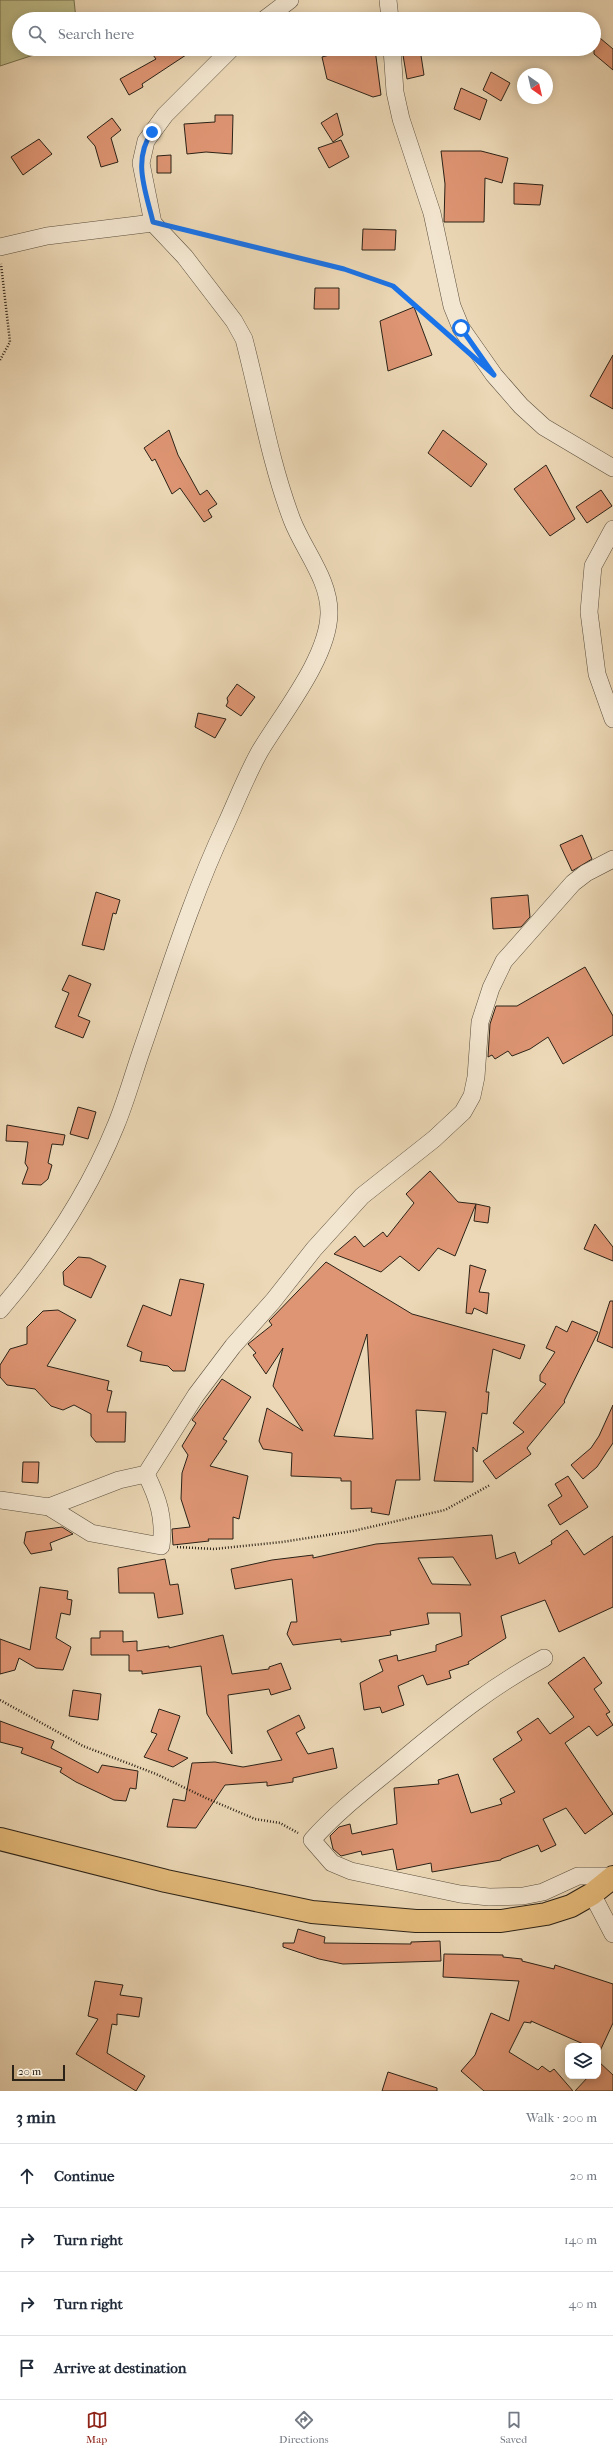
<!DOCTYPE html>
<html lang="en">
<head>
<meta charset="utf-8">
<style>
  :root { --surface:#fff; --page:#f2f2f3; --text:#1f2937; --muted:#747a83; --line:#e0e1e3; --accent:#8f2418 }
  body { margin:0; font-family:"IM FELL French Canon",serif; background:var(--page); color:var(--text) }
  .controls { position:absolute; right:12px; bottom:12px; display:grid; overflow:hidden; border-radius:8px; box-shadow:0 2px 10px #0003 }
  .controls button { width:36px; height:36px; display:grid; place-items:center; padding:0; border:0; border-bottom:1px solid var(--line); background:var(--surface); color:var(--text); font:20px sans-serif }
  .compass { position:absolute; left:517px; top:68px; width:36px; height:36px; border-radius:50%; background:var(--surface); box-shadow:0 2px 10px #0003; rotate:146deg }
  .scale { position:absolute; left:12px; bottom:10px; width:53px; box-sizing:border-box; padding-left:4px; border:2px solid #2b2217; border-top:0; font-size:11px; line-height:14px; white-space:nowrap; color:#2b2217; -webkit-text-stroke:3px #f3e6d0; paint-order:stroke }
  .stop { position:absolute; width:12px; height:12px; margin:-9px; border:3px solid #1a73e8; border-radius:50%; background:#fff }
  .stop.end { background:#1a73e8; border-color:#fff; box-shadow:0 1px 4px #0008 }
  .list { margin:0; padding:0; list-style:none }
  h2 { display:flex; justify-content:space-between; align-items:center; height:52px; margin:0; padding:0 16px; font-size:17px }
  h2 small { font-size:13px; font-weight:400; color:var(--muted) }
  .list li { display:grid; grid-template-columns:26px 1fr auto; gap:12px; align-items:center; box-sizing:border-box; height:64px; padding:0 16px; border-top:1px solid var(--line) }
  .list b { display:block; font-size:15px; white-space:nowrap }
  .list em { font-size:13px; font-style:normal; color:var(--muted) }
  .icon { flex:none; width:22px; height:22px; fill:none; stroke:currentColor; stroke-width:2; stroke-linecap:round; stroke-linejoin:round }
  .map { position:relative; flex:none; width:613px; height:2091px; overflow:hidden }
  .search { position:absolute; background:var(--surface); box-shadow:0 2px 10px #0003; left:12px; right:12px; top:12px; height:44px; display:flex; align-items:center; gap:10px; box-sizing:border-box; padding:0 14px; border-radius:22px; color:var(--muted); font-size:15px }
  .sheet { height:308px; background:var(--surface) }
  nav { display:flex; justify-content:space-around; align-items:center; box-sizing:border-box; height:56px; border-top:1px solid var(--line); background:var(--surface); font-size:11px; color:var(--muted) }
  nav a { display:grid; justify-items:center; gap:2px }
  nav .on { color:var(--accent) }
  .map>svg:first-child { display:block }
  .green { fill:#bebd89; stroke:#747050 }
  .building { fill:#de9573; stroke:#2b2217; fill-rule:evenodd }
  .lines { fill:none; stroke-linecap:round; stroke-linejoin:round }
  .street-casing { stroke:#5b503f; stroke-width:18 }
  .highway-casing { stroke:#2b2217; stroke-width:24 }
  .path { stroke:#2b2217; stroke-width:2.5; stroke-dasharray:1 2; stroke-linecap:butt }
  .street { stroke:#f3e6d0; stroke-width:17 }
  .highway { stroke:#e6bc7b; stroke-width:22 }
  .route { stroke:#1a73e8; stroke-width:5 }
</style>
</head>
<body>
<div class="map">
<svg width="613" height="2091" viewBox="0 0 613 2091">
  <rect width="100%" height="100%" fill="#ecd8b6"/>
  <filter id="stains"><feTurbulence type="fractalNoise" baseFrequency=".005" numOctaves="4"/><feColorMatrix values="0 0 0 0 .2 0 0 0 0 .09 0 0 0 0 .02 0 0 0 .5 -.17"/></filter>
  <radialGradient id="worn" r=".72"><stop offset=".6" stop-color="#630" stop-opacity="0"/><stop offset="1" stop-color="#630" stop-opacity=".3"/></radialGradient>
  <path class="green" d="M0,0H74L76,19H19V49H52L0,66Z"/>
  <g class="building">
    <path d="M594,33L613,49V70L594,54Z"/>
    <path d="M163,49H167L169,52L174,49H186L189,53L142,84L143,87L129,95L120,79L156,59L153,55Z"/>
    <path d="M352,49H375L381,95L373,97L327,79L322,57Z"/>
    <path d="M402,49H420L424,75L407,79Z"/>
    <path d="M491,72L510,83L501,101L483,90Z"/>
    <path d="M461,88L487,100L480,120L454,109Z"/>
    <path d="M337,113L343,135L333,142L321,123Z"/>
    <path d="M215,115H233L232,154L206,152L187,154L184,124L215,122Z"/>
    <path d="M112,118L121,130L111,138L118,162L101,167L95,146L87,137Z"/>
    <path d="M39,139L52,154L23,175L11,157Z"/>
    <path d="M341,140L349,157L329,168L318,148Z"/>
    <path d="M441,151H481L508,158L502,183L485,178L484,222H444L445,184Z"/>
    <path d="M171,155V173H157V156Z"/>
    <path d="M514,183L543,185L540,205L514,204Z"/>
    <path d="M363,229L396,230L395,250H362Z"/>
    <path d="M315,288H339V309H314Z"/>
    <path d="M414,307L432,355L388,371L380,321Z"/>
    <path d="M613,355V409L590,396Z"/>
    <path d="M169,430L178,455L200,495L207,490L217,504L208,510L212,517L204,522L180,488L172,494L155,459L152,461L144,448Z"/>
    <path d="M443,430L487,464L471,487L428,453Z"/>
    <path d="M546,465L575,519L550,536L514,489Z"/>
    <path d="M601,490L612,506L587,523L576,507Z"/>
    <path d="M237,684L255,697L241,716L226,706L228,702L227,698Z"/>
    <path d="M198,713L226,719L215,738L195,727Z"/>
    <path d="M582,835L592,859L572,871L560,845Z"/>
    <path d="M96,892L120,900L116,914L113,913L104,950L82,945Z"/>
    <path d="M528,895L530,917L521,927L493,929L491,898Z"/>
    <path d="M585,967L613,1016V1035L563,1064L548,1037L530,1049L512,1056L508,1051L495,1059L492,1055L488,1057L490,1024L496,1006H517Z"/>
    <path d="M69,975L91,984L78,1016L90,1021L83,1038L55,1027L69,993L62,990Z"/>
    <path d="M78,1107L96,1112L88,1139L70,1134Z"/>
    <path d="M7,1125L65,1135L63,1145L52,1144L48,1163L52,1165L48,1179L41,1185L22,1184L28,1168L25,1163L28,1142L6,1141Z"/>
    <path d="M430,1171L458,1202L476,1204L455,1256L438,1248L419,1271L400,1256L381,1272L334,1254L355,1236L364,1247L383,1232L387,1237L414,1203L406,1194Z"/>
    <path d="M476,1204L490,1207L488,1223L474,1221Z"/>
    <path d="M595,1224L613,1247V1261L584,1249Z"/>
    <path d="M78,1257L90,1258L106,1266L91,1298L64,1285L63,1272Z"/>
    <path d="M326,1262L412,1314L525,1345L520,1359L493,1349L486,1392H489L487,1414L482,1413L477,1452L473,1447V1482L434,1481L446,1412L416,1410L420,1480H396L389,1515L371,1512L372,1508L351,1509V1481H341V1478L291,1476L292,1453L263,1449L259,1441L267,1408L303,1431L273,1386L283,1348L266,1374L253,1355L256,1353L248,1344L272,1325L269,1321ZM367,1334L373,1439L334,1436Z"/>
    <path d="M470,1265L486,1270L479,1292L489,1293L487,1314L474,1308L472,1314L466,1313Z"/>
    <path d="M180,1279L204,1284L185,1371H173L168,1366L140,1361L142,1352L127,1346L143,1305L171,1316Z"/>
    <path d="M610,1301H613V1348L597,1341Z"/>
    <path d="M58,1310L76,1320L47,1366L109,1381L107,1390L112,1391L107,1412H126L125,1442H96L91,1436V1414L74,1405L63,1410L51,1406L35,1389L7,1385L0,1377V1365L10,1349L27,1344V1327L43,1311Z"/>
    <path d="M572,1321L598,1332L564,1401L565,1402L527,1448L531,1454L496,1479L483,1461L524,1432L513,1423L546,1384L540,1381V1375L555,1352L546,1348L556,1326L567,1332Z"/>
    <path d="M222,1379L251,1397L223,1439L227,1441L210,1466L248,1476L239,1519L233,1517V1539H208L209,1541L173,1545L172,1529L190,1527L181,1499L182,1473L188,1455L182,1446L196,1423L192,1420Z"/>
    <path d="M613,1405V1443L597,1467L583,1479L571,1465L591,1448L599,1436Z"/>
    <path d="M23,1462H39L38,1483L22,1482Z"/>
    <path d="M568,1476L588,1507L560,1525L548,1505L562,1496L555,1484Z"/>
    <path d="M62,1527L73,1534L50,1543L52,1550L31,1554L24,1543L26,1532Z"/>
    <path d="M567,1530L584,1555L613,1536V1607L559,1632L545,1600L501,1616L506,1638L468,1662L469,1664L449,1671L451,1678L427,1685L423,1675L398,1686L404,1705L382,1713L380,1707L364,1710L360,1683L383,1671L379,1660L397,1655L398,1661L436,1651V1645L462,1636L460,1613H427L429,1624L390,1631L391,1635L341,1642V1639L293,1645L287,1634L291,1622H297L292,1579L235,1589L231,1569L272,1560L313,1555V1558L376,1544L492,1535L496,1559L515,1552L519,1564L552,1544L551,1541ZM453,1557L471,1585L432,1584L418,1558Z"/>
    <path d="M165,1559L170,1585L178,1584L183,1614L158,1618L154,1593H119L118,1568Z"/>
    <path d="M40,1587L68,1591L67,1599L72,1600L70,1615L61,1613L56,1638L71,1647L63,1670L36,1668L19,1658L15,1670L0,1674V1639L30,1650Z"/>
    <path d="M100,1631H123V1642L137,1641V1651L169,1646V1648L223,1635L232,1674L269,1669V1667L281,1663L291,1689L271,1695L269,1689L228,1695L232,1754L207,1714L201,1666L142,1674V1671H129V1655H91V1638H100Z"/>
    <path d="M584,1657L602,1683L594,1689L610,1712L606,1714L613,1725L597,1736L589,1726L565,1743L613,1814L585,1834L566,1808L543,1819L556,1845L541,1852L538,1845L501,1859V1860L432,1872L431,1863L397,1870L393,1849L362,1855L361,1851L341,1856L333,1849L330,1836L339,1827L350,1824L352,1834L397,1824L394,1788L439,1784L438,1780L458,1774L471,1813L502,1804L500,1799L515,1792L493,1759L522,1740L517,1732L538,1718L550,1734L574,1717L548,1683Z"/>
    <path d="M73,1690L101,1694L98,1720L69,1716Z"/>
    <path d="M159,1709L180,1716L168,1750L188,1758L173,1767L144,1757L157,1734L151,1732Z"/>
    <path d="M299,1715L305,1728L296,1733L308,1754L333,1748L337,1768L293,1778V1782L267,1786V1782L225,1785L196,1828L167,1827L173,1799L185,1801L192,1763L215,1762L243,1767L282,1760L267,1731Z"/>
    <path d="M0,1721L54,1741L51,1748L98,1773L102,1765L138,1771L136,1789L130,1788L126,1801L114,1800L76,1782L60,1772L62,1768L21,1753L23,1748L0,1742Z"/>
    <path d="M298,1929L325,1937L324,1943L411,1944V1942L440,1941L441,1961L343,1964L319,1959L283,1947V1943H294Z"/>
    <path d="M444,1954L503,1955V1957L522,1959V1961L554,1969L555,1965L613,1984V2023L600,2051L598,2046H588L531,2021V2023L524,2022L509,2052L538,2070L542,2066L550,2072L554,2069L573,2091H484L461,2071L475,2055L491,2013L509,2021L519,1981L443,1977Z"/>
    <path d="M95,1981L123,1985L120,1995L142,1998L139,2017L117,2014V2025L112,2024L107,2053L145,2076L136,2091L76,2054L98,2019L88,2016Z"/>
    <path d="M598,2061L613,2075V2091H575L589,2076H598Z"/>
    <path d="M388,2072L437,2088V2091H382Z"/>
  </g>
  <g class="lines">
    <g class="street-casing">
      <g id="street">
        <path d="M388,0L390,19"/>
        <path d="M265,19L290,0"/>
        <path d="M392,49L395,92L401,119L432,213L452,306L461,328L494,375L521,406L544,427L613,468"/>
        <path d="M0,247L47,236L153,223"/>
        <path d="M613,529L593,566L589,612L597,674L613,719"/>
        <path d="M0,1310C48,1254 88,1194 116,1125C126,1101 133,1075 142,1049C168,974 192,896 226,824C237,800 247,774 260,751C282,714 328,658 329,614C330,580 304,551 292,520C270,462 260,400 244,339L234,321L185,257L153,223L141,163L146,141L165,115L231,49"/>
        <path d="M0,1500L49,1507L91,1533L161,1546C165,1519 158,1498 146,1474"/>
        <path d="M49,1507L119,1480L146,1474L196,1395L233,1346L273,1301L314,1249L362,1196L434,1139L463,1112L472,1096L476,1077L480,1022L491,988L504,961L573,883L586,873L613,859"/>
        <path d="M544,1658C491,1687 454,1717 408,1755C375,1783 340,1808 312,1840L332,1863L351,1871L460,1894L489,1897L523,1896L543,1892L578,1876H613"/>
        <path d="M592,1894L613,1934"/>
      </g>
    </g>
    <g class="highway-casing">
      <path id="highway" d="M0,1839L166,1881L312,1912L416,1921H501L546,1914L571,1906L592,1894L613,1877"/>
    </g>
    <g class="path">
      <path d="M183,230L344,269L393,286L442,330"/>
      <path d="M0,360L10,342L1,264"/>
      <path d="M177,1547L214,1549L282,1542L353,1531L445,1510L490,1485"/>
      <path d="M0,1700L83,1746L156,1774L206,1798L255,1819L280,1823L298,1833"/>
    </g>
    <use href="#street" class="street"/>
    <use href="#highway" class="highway"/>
  </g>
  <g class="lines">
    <path class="route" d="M152,132C132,160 146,192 153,222L344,269L393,286L494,375L461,328"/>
  </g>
  <rect width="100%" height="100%" filter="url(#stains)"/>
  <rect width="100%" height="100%" fill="url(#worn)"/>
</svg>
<div class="controls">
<button><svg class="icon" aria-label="layers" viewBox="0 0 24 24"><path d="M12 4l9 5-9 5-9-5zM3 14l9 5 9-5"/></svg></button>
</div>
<svg class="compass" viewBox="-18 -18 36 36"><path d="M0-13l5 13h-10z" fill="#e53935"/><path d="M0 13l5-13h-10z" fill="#747a83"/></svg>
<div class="scale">20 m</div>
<div class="stop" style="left:461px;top:328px"></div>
<div class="stop end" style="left:152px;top:132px"></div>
<div class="search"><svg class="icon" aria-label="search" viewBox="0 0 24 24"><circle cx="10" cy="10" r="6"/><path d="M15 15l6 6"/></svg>Search here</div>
</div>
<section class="sheet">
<h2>3 min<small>Walk · 200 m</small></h2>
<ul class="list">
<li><svg class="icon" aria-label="ahead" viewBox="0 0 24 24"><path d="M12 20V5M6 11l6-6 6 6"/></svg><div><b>Continue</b></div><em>20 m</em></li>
<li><svg class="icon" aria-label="right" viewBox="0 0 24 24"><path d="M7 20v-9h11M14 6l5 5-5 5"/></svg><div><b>Turn right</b></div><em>140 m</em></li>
<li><svg class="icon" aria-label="right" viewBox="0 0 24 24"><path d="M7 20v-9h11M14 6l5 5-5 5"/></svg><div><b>Turn right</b></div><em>40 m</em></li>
<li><svg class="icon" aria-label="arrive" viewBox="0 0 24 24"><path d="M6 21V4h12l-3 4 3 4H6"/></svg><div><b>Arrive at destination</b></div></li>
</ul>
</section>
<nav>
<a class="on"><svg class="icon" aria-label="map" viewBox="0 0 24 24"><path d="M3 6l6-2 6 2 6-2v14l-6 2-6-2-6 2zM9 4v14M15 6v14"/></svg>Map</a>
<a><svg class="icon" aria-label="directions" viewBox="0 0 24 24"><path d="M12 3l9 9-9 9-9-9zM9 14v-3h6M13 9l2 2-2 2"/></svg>Directions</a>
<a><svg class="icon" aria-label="saved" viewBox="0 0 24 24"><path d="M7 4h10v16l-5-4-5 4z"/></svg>Saved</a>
</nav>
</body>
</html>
